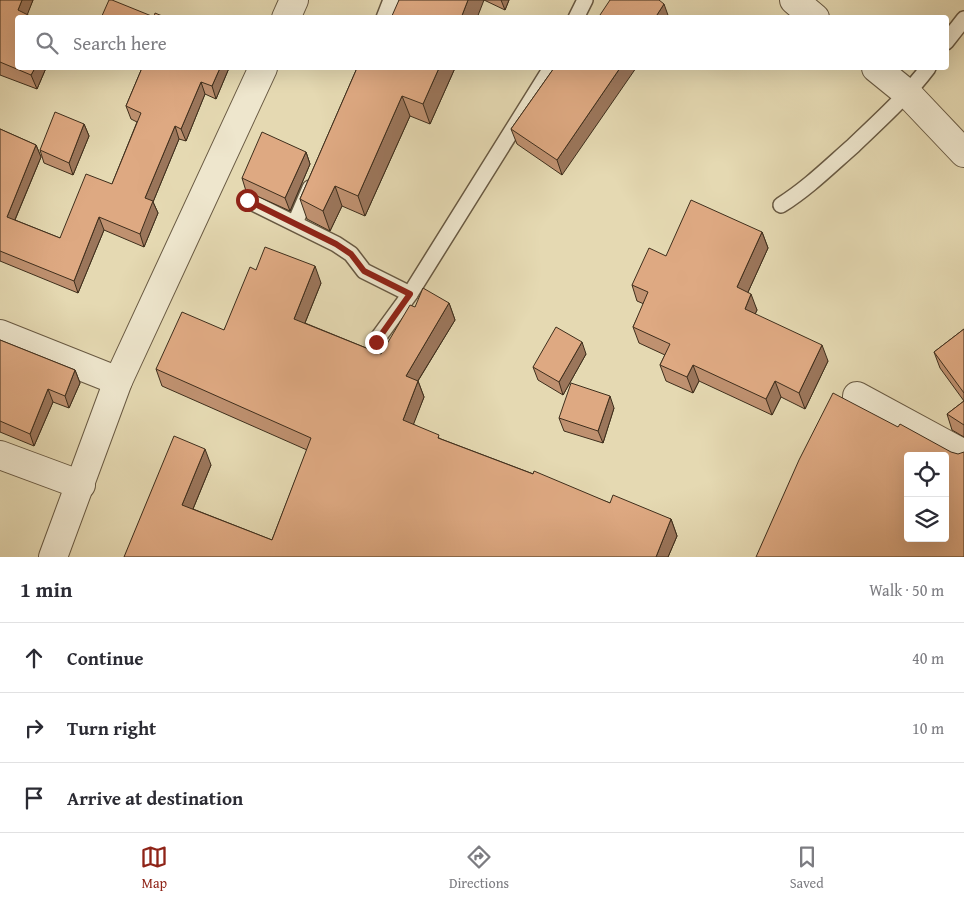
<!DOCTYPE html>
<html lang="en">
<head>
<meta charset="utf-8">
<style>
  :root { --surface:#fff; --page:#f2f2f3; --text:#2b2b33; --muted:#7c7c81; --line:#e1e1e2; --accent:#8f2418 }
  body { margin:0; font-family:"Gentium Book Plus",serif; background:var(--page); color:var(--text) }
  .controls { position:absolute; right:15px; bottom:15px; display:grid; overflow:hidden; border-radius:5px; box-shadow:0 5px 20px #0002 }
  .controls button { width:45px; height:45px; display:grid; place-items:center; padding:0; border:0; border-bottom:1px solid var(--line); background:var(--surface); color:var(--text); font:25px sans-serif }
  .stop { position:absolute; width:15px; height:15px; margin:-11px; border:4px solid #8f2418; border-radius:50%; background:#fff }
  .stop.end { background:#8f2418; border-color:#fff; box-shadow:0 1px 5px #0008 }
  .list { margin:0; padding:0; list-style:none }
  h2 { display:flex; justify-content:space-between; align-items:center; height:65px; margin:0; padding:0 20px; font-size:21px }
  h2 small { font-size:16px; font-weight:400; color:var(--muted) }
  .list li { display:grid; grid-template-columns:32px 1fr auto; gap:15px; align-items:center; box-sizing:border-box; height:70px; padding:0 20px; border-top:1px solid var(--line) }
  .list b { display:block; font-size:19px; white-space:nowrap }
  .list em { font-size:16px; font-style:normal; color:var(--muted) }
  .icon { flex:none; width:28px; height:28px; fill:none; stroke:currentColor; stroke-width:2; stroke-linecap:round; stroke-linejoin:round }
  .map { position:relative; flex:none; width:964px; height:557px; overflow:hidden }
  .search { position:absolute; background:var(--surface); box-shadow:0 5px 20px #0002; left:15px; right:15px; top:15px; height:55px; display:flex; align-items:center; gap:12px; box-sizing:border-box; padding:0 18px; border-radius:5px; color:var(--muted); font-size:19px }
  .sheet { height:275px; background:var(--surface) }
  nav { display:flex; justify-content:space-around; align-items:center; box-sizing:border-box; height:70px; border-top:1px solid var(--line); background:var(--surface); font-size:14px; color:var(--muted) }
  nav a { display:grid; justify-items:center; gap:2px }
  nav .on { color:var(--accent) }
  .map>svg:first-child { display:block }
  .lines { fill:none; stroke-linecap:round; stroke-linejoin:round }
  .service-casing { stroke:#685942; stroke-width:18 }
  .minor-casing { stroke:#685942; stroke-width:30 }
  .service { stroke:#eee6cd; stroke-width:15 }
  .minor { stroke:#eee6cd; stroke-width:28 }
  .wall { fill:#bf9170; stroke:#3e2e1c }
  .shaded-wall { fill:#9b765b; stroke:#3e2e1c }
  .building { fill:#dea982; stroke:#3e2e1c; fill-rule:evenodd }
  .route { stroke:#8f2418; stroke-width:6 }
</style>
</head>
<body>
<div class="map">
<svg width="964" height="557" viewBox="0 0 964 557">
  <rect width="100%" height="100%" fill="#e5d9b2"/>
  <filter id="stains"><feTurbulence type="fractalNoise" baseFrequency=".004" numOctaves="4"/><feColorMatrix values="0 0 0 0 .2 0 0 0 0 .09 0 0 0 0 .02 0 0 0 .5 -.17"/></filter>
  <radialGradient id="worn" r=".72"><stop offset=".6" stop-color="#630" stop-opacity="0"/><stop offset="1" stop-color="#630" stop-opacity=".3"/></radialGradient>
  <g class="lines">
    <g class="service-casing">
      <g id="service">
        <path d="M384,18L391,0"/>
        <path d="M576,18L585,0"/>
        <path d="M946,42L964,19"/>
        <path d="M247,200L336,244L351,254L364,271L410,294"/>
        <path d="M781,205C808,188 829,167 853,146C879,121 906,97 928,68"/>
        <path d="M295,223L310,188"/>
        <path d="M375,342L410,294L551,68"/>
      </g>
    </g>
    <g class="minor-casing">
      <g id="minor">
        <path d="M794,0L815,18"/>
        <path d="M286,18L294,0"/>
        <path d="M876,68L908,94L964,153"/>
        <path d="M0,334L118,381"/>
        <path d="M857,396L964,454"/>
        <path d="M0,455L81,485"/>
        <path d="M53,557L118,381L263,68"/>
      </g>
    </g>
    <use href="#service" class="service"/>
    <use href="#minor" class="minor"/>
  </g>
  <g class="wall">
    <path d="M0,0H33L27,14L18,68H46L37,89L0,75Z"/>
    <path d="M399,0H509L505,10L484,0Z"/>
    <path d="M142,68H229L216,99L205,94L186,141L179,139L153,202L158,213L144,247L104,230L78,293L0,261V129L36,145L41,157L15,220L60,238L112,184L137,122L131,119L126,106Z"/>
    <path d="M357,68H455L430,124L410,116L365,216L342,206L330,231L307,219L300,199Z"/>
    <path d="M554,68L562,175L517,144L511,129Z"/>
    <path d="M84,124L89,136L73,175L44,163L40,150Z"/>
    <path d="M306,152L310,164L290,211L246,191L242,178Z"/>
    <path d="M762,232L768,248L748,292L757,310L755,314L828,361L805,409L781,397L772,415L699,381L693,393L666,381L660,365L665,355L639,343L633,327L644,304L637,301L632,285Z"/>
    <path d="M256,270L321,283L305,323L381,354L415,307L449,303L455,320L418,381L424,397L413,424L441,439L610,503L671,519L677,536L668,557H124L211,465L193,509L272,540L307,450L162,386L156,369L224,330Z"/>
    <path d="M964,329V401L940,368L934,352Z"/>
    <path d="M0,340L75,370L80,383L69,408L53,402L34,446L0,432Z"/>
    <path d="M586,354L563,395L538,380L533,367Z"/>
    <path d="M964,401V437L952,430L947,414Z"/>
    <path d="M614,408L603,443L564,431L559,418Z"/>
  </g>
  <g class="shaded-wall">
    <path d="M22,0H33L26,18L18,10Z"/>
    <path d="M468,0H484L477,18H461Z"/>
    <path d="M501,0H509L505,10Z"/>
    <path d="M664,4L669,18H655Z"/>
    <path d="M35,68H46L37,89L31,75Z"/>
    <path d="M220,68H229L216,99L212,86Z"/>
    <path d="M439,68H455L430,124L423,104Z"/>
    <path d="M620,68H636L562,175L557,160Z"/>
    <path d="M201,82L205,94L186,141L181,129Z"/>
    <path d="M402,96L410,116L365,216L358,196Z"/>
    <path d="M84,124L89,136L73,175L69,163Z"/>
    <path d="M175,126L179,139L153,202L158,213L144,247L140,234L145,198Z"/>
    <path d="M36,145L41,157L11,229L7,217Z"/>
    <path d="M306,152L310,164L290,211L285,198Z"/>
    <path d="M335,186L342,206L330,231L323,211Z"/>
    <path d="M99,217L104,230L78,293L74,281Z"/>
    <path d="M762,232L768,248L743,303L737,287Z"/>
    <path d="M315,266L321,283L300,335L294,319Z"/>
    <path d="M751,294L757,310L750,325L745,309Z"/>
    <path d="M449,303L455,320L411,392L406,376Z"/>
    <path d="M582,342L586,354L563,395L559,382Z"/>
    <path d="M822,345L828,361L805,409L799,393Z"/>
    <path d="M693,365L699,381L693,393L687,377Z"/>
    <path d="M75,370L80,383L69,408L65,396Z"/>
    <path d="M418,381L424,397L409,436L403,420Z"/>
    <path d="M775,381L781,397L772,415L766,399Z"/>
    <path d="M48,389L53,402L34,446L30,434Z"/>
    <path d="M610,396L614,408L603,443L598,431Z"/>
    <path d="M205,449L211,465L188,521L182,505Z"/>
    <path d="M671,519L677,536L668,557H656Z"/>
  </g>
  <g class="building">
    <path d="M0,0H22L18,10L34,18H18V68H35L31,75L0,62Z"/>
    <path d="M109,0H112L154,17L155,13L167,18H101Z"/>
    <path d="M399,0H468L461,18H391Z"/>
    <path d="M610,0H659L664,4L655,18H598Z"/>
    <path d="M142,68H220L212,86L201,82L181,129L175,126L145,198L153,201L140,234L99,217L74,281L0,251V129L36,145L7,217L60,238L86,174L112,184L141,113L126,106Z"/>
    <path d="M357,68H439L423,104L402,96L358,196L335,186L323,211L300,199Z"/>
    <path d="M554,68H620L557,160L511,129Z"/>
    <path d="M55,112L84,124L69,163L40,150Z"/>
    <path d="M262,132L306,152L285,198L242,178Z"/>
    <path d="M691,200L762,232L737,287L751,294L745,309L822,345L799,393L775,381L766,399L693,365L687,377L660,365L670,344L633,327L648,292L632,285L649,248L666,256Z"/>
    <path d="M265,247L315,266L294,319L381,354L410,305L415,307L423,288L449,303L406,376L418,381L403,420L439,435L438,438L533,474L534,471L610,503L613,495L671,519L656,557H124L174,436L205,449L182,505L272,540L311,438L156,369L182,312L224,330L250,267L256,270Z"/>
    <path d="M556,327L582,342L559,382L533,367Z"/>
    <path d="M964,329V393L934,352Z"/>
    <path d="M0,340L75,370L65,396L48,389L30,434L0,421Z"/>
    <path d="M571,383L610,396L598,431L559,418Z"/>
    <path d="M833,393L898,427L900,424L951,452L958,454L964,452V557H756L799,460ZM908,456H945V538H908Z"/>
    <path d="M964,401V425L947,414Z"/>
  </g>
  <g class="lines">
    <path class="route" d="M247,200L336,244L351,254L364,271L410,294L376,342"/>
  </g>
  <rect width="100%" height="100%" filter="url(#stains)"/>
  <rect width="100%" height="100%" fill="url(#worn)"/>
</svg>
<div class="controls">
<button><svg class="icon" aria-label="locate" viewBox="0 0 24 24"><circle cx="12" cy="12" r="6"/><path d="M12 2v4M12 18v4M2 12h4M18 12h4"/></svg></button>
<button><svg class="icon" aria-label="layers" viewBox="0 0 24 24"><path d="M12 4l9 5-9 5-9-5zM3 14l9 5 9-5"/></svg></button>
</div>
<div class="stop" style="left:247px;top:200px"></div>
<div class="stop end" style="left:376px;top:342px"></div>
<div class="search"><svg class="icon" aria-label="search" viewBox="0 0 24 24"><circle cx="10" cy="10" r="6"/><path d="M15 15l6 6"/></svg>Search here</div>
</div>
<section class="sheet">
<h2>1 min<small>Walk · 50 m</small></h2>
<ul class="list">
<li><svg class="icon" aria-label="ahead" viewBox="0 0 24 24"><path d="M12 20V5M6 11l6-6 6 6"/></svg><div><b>Continue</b></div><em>40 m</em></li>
<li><svg class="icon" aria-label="right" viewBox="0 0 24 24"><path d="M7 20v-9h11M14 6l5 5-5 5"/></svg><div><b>Turn right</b></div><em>10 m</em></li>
<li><svg class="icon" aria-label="arrive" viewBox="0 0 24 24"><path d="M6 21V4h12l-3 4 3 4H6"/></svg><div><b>Arrive at destination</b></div></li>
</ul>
</section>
<nav>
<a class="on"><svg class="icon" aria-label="map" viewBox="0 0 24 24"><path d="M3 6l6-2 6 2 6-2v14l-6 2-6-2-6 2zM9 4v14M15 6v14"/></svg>Map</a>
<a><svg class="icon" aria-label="directions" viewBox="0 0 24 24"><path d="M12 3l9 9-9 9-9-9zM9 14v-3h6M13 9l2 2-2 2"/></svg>Directions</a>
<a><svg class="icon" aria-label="saved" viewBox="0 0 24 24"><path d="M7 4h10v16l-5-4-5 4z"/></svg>Saved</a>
</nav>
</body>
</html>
